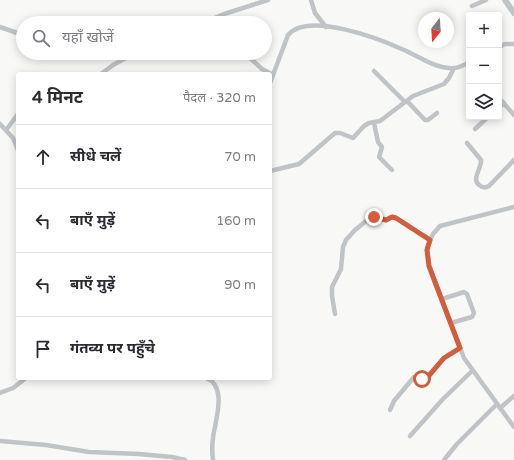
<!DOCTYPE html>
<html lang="hi">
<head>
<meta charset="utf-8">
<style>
  :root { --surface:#fff; --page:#f7f7f7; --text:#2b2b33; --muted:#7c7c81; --line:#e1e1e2 }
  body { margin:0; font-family:"Varela Round","Noto Sans Devanagari",sans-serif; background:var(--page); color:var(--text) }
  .controls { position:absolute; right:12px; top:12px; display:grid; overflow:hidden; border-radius:4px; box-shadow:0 2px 10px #0003 }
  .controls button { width:36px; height:36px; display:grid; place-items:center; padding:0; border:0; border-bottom:1px solid var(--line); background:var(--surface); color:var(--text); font:20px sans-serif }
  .compass { position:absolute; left:418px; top:12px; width:36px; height:36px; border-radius:50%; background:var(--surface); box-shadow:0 2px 10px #0003; rotate:197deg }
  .stop { position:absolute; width:12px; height:12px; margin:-9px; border:3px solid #d25e3d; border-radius:50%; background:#fff }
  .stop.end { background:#d25e3d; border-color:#fff; box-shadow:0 1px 4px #0008 }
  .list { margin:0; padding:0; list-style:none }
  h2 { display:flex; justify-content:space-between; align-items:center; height:52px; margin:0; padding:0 16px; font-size:17px }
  h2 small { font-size:13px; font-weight:400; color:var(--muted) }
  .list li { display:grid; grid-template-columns:26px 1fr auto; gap:12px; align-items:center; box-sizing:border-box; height:64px; padding:0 16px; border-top:1px solid var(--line) }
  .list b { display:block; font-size:15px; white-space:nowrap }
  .list em { font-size:13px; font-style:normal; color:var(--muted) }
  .icon { flex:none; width:22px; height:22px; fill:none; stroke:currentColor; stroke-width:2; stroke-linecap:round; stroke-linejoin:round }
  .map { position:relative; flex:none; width:514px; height:460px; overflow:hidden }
  .search { position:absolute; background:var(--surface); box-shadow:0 2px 10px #0003; left:16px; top:16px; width:256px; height:44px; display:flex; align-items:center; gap:10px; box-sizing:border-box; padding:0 14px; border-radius:22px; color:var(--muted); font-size:15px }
  .panel { position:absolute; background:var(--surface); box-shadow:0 2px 10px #0003; left:16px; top:72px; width:256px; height:308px; border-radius:4px }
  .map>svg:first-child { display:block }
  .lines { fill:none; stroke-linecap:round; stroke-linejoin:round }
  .minor { stroke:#c0c4c7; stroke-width:4.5 }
  .tertiary { stroke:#c0c4c7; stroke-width:6 }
  .route { stroke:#d25e3d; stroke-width:5 }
</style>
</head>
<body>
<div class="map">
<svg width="514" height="460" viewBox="0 0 514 460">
  <rect width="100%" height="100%" fill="#f8f8f6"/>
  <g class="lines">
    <g class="minor">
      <path d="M311,0L315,13L326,27"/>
      <path d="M472,6L486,0"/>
      <path d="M203,23L224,14L268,0"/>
      <path d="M0,27L23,35"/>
      <path d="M499,47L505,44H514"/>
      <path d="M235,53L249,57L262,69L273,75"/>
      <path d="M374,71L405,102"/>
      <path d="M101,74L113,65L135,53"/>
      <path d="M270,83L288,35C308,11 380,39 404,50C418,56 433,67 449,68C456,69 463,66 469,62"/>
      <path d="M499,98L514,115"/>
      <path d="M407,101L425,120H428L437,113"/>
      <path d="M499,108L504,103"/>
      <path d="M374,123L378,142L382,147L379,157L392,170"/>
      <path d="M0,124L13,138L18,150"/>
      <path d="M475,129L488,117"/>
      <path d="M6,130L18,114"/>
      <path d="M467,143L481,160C482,168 471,179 479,185C483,188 485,188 489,186L514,160"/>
      <path d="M270,171L299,164L335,133H340L353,138L364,126L369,123L380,121L413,96L444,84L449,78L454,68"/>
      <path d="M514,207L440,226L433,234L430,240L427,250L429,266L435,282L464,358L514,427"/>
      <path d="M442,299L464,292L467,294L474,313L472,317L451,323"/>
      <path d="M335,314L332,296V287L341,269L343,247L346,240L355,230L371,217L386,220L392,217L396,218L430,240"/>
      <path d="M206,378C228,386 215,421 213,438C212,445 212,453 213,460"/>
      <path d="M0,393L13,388L26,378"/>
      <path d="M500,408L514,396"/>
      <path d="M390,410L394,401L414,377L425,379L444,358L460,348"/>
      <path d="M410,436L443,399L472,371"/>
      <path d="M0,441L46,445L89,452L139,454L172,457L185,460"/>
      <path d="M444,460L457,444L497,404"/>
    </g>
    <path class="tertiary" d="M505,0L514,13"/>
  </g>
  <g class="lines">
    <path class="route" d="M374,217L386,220L392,217L396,218L430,240L427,250L429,266L460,348L444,358L427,378L422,379"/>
  </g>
</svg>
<div class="controls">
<button>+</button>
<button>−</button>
<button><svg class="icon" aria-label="layers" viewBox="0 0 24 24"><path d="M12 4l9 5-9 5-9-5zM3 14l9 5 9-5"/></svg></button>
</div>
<svg class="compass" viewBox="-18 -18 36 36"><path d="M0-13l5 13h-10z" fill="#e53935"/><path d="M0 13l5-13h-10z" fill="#7c7c81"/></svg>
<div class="stop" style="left:422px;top:379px"></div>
<div class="stop end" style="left:374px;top:217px"></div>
<div class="search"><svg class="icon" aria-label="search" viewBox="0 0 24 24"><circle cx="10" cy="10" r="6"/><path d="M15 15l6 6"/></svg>यहाँ खोजें</div>
<section class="panel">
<h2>4 मिनट<small>पैदल · 320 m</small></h2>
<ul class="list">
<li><svg class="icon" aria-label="ahead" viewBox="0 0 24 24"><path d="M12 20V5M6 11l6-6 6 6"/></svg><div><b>सीधे चलें</b></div><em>70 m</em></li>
<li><svg class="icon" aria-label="left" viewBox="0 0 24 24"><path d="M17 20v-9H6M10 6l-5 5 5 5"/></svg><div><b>बाएँ मुड़ें</b></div><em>160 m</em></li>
<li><svg class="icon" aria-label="left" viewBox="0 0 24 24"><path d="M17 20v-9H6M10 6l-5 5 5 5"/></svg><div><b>बाएँ मुड़ें</b></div><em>90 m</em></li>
<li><svg class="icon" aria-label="arrive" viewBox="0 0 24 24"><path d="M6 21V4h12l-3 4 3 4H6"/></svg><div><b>गंतव्य पर पहुँचे</b></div></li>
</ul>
</section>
</div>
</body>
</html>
